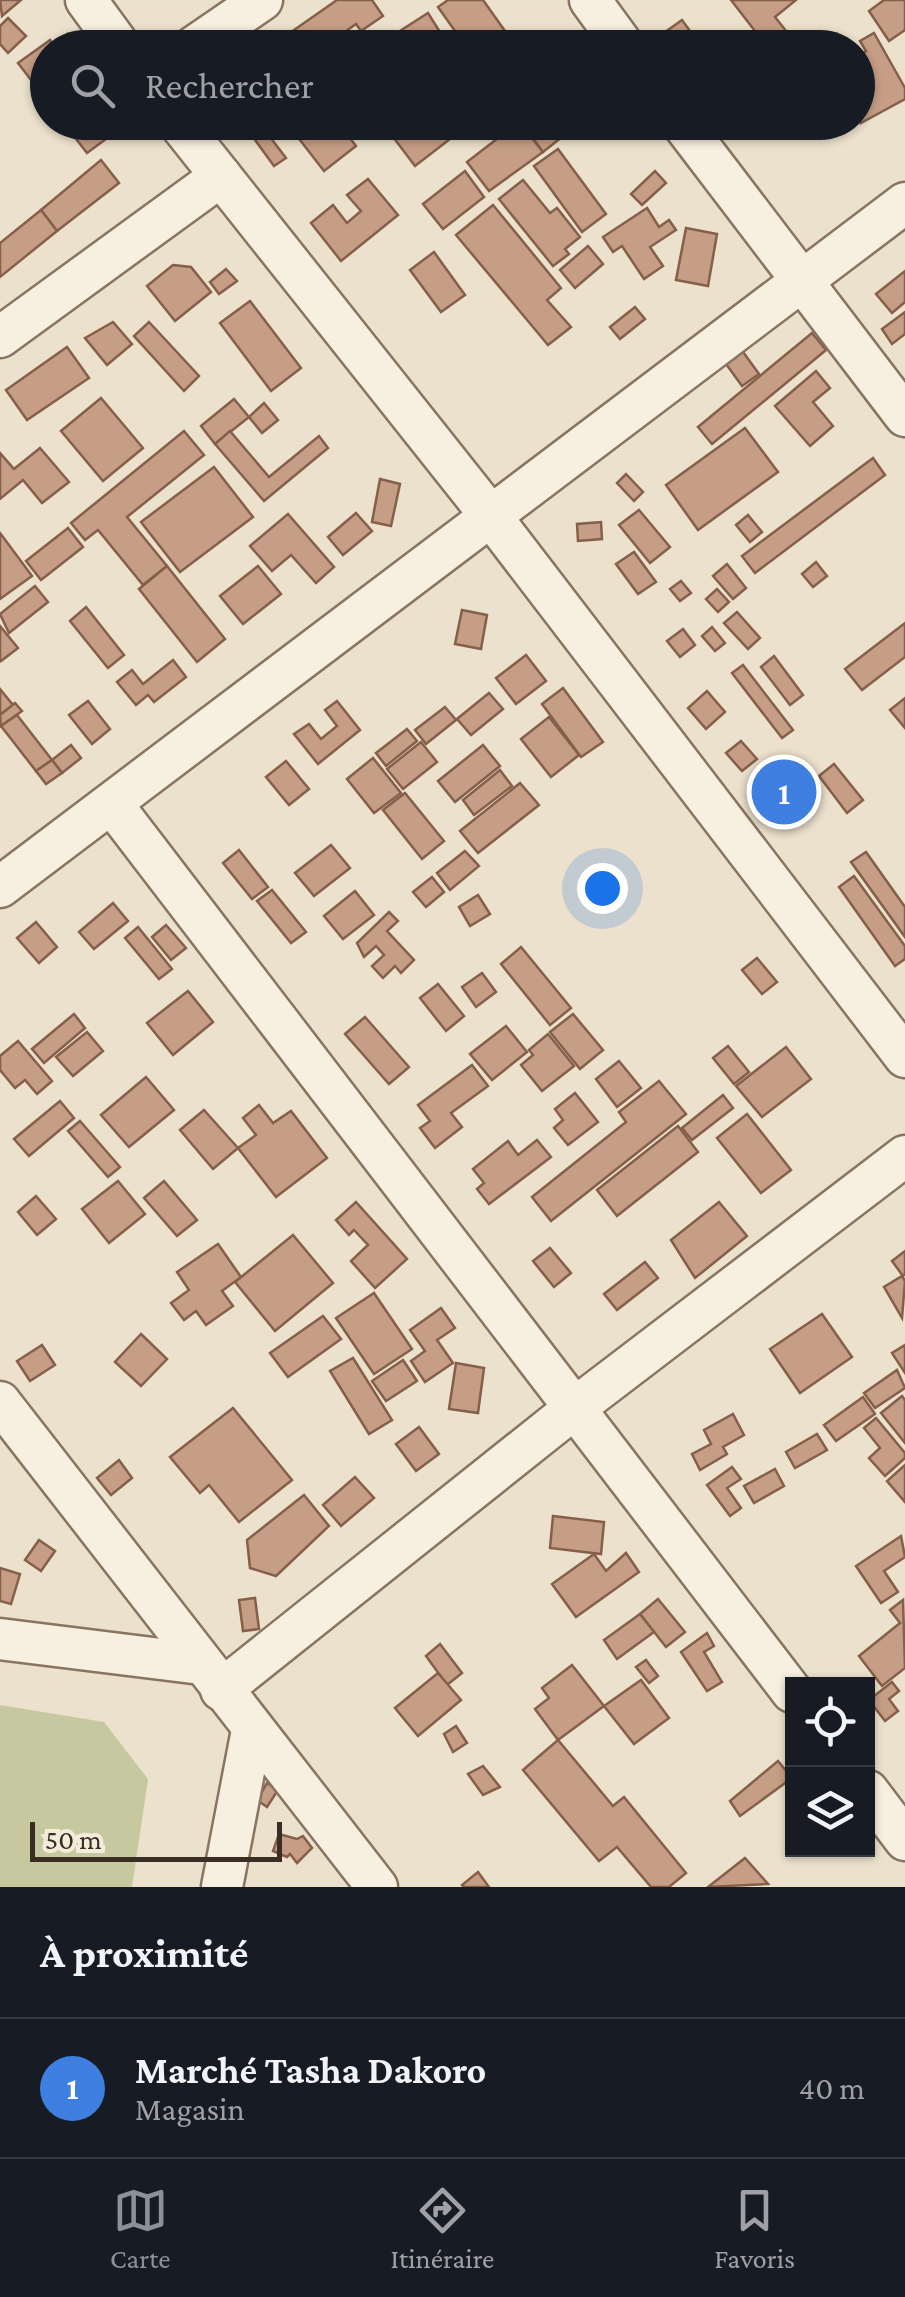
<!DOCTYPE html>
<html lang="fr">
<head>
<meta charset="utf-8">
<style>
  :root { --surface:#171b24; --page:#20242c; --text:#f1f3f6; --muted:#9ea1a6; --line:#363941; --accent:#8c9099 }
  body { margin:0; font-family:"Crimson Pro",serif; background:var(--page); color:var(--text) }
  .controls { position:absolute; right:30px; bottom:30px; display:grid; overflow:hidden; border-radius:0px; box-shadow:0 2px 8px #0004 }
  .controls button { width:90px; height:90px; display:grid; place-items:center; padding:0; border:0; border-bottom:2px solid var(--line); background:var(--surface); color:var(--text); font:50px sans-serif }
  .scale { position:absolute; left:30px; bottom:25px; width:252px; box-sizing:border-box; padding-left:10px; border:5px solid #3a2d23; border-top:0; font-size:28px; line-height:35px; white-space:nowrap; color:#3a2d23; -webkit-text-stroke:8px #f4ecdb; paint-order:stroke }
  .you { position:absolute; left:602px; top:888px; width:35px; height:35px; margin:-25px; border:8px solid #fff; border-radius:50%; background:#1a73e8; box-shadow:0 0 0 15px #1a73e833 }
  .badge { display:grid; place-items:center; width:65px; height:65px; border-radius:50%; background:var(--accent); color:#fff; font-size:32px; font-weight:700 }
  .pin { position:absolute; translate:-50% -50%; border:5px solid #fff; box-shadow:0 2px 10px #0006 }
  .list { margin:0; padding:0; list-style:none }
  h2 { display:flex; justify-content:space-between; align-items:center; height:130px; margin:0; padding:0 40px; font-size:42px }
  h2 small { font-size:32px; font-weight:400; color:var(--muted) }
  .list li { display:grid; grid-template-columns:65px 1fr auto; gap:30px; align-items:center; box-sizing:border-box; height:140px; padding:0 40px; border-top:2px solid var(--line) }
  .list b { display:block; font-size:38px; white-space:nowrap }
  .list p { margin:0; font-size:32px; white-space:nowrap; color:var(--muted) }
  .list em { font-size:32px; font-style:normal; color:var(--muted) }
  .icon { flex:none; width:55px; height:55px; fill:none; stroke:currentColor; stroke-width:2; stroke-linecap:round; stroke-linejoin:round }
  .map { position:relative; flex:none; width:905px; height:1887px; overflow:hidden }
  .search { position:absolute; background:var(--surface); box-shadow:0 2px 8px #0004; left:30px; right:30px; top:30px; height:110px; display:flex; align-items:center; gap:25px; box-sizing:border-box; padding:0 35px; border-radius:55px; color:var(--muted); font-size:38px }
  .sheet { height:270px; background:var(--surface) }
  nav { display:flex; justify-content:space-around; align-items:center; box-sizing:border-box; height:140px; border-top:2px solid var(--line); background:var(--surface); font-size:28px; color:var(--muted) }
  nav a { display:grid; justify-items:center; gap:5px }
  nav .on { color:var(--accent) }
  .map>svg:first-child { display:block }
  .green { fill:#c6c9a0 }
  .building { fill:#c69e86; stroke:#855f49; stroke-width:2.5 }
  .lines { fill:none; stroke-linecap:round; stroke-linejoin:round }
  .street-casing { stroke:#887461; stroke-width:45 }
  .street { stroke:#f7efdf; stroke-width:40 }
</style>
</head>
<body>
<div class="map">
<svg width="905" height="1887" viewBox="0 0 905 1887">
  <rect width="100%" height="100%" fill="#ece1cc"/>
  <path class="green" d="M0,1705L104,1722L148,1779L132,1887H0Z"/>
  <g class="building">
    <path d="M0,0H21L2,16Z"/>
    <path d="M337,0H372L383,16L361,31L356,24L322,48H306L294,30Z"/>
    <path d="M448,0H483L505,31L481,48H467L438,7Z"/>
    <path d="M731,0H796L775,17L787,32L768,48Z"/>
    <path d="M884,0H905V30L889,41L869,11Z"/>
    <path d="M428,13L450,48H379L378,45Z"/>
    <path d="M8,18L26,36L8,53L0,44V26Z"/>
    <path d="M682,20L701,46L660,48L654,40Z"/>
    <path d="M874,33L905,88V99L861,123L858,56L866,51L860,41Z"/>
    <path d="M50,40L55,48H48V102L18,63Z"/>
    <path d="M63,122H112L118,130L87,153Z"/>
    <path d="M242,122H274L277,127L270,137L286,158L274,166Z"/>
    <path d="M304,122H338L356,146L324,171L293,131Z"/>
    <path d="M388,122H472L415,166L384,125Z"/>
    <path d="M519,122L543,152L489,191L467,162Z"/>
    <path d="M521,122H581L543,152Z"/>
    <path d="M558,149L606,214L582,232L534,166Z"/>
    <path d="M101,160L119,183L57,231L41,210Z"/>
    <path d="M465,171L484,197L443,229L423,204Z"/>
    <path d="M655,171L666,183L642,205L631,194Z"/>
    <path d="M368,179L398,215L341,261L311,223L333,205L347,223L361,211L347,195Z"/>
    <path d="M523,180L550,213L557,208L580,237L565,249L569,254L553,266L499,199Z"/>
    <path d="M493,205L561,288L547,300L571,327L548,345L456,235Z"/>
    <path d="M647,208L659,227L669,220L676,230L650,247L663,266L644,279L622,246L613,252L603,237Z"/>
    <path d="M41,210L57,231L0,277V243Z"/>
    <path d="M686,228L717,234L708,286L676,280Z"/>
    <path d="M588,246L603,264L575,288L560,270Z"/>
    <path d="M434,252L465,295L441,312L410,270Z"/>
    <path d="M173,265L191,267L211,292L175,321L147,286Z"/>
    <path d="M226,269L237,281L219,294L210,282Z"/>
    <path d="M905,271V302L892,313L876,294Z"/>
    <path d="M250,301L301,368L271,391L220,323Z"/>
    <path d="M635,307L645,319L620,339L610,327Z"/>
    <path d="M905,312V334L892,344L882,329Z"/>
    <path d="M113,322L132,344L107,365L85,338Z"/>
    <path d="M149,322L199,376L184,391L134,336Z"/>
    <path d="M812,333L826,350L712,444L698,427Z"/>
    <path d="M738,345L759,374L742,386L721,357Z"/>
    <path d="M67,347L89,378L27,420L6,390Z"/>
    <path d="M816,371L830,388L813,402L833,426L810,446L775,406Z"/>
    <path d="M101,398L143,448L103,481L61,431Z"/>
    <path d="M234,399L249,417L215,444L201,426Z"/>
    <path d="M264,403L278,420L262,433L249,417Z"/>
    <path d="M745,428L778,472L698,530L666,485Z"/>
    <path d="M184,431L204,455L127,517L167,566L143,585L98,530L85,540L71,523Z"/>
    <path d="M230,431L269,477L319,436L328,448L264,501L215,444Z"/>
    <path d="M40,448L69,482L42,503L23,480L0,499V453L14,469Z"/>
    <path d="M873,458L885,475L755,573L742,556Z"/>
    <path d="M214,467L253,517L180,572L141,522Z"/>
    <path d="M626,474L643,492L634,501L617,483Z"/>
    <path d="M380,479L400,484L391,526L372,522Z"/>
    <path d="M639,510L670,547L650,563L619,525Z"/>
    <path d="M356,513L372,531L343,555L328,537Z"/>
    <path d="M288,514L334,567L316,583L291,555L272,571L250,546Z"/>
    <path d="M748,515L762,532L750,542L736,525Z"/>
    <path d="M601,522L602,539L578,541L577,524Z"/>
    <path d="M68,528L83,547L41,580L26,561Z"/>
    <path d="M0,533L32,576L0,599Z"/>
    <path d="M634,552L656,582L638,594L616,564Z"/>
    <path d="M816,562L827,576L813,587L802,574Z"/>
    <path d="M727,564L746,588L733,599L713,576Z"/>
    <path d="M167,566L225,639L197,662L139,589Z"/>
    <path d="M258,566L281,594L243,624L220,596Z"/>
    <path d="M681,581L691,593L680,601L670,589Z"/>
    <path d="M35,586L48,602L9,633L0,614Z"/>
    <path d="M717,589L729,602L718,612L706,599Z"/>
    <path d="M86,607L124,655L108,668L70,621Z"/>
    <path d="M462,610L487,615L481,649L455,644Z"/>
    <path d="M737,612L760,638L748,649L724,623Z"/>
    <path d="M905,623V657L862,690L845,669Z"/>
    <path d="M0,626L18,648L1,661L0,659Z"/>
    <path d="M712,627L725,643L715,651L702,636Z"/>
    <path d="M683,629L695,645L680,657L667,641Z"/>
    <path d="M526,655L546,681L516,704L496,678Z"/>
    <path d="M774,656L803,695L790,705L761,667Z"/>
    <path d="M173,660L186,677L154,702L148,695L136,705L117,682L132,670L143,684Z"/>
    <path d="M743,665L793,730L782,738L732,673Z"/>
    <path d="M563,688L603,742L581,757L542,704Z"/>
    <path d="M0,689L13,705L0,715Z"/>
    <path d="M707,691L725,712L706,729L688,708Z"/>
    <path d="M489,693L503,709L471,735L457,719Z"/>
    <path d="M905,698V728L890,710Z"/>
    <path d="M88,701L110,729L92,744L69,715Z"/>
    <path d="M337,701L360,730L318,764L294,734L309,724L321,739L337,726L325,710Z"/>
    <path d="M15,703L22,711L1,726L0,715Z"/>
    <path d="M445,707L456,720L426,744L415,730Z"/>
    <path d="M17,715L52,760L36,771L1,726Z"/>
    <path d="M549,717L579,755L551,777L521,739Z"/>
    <path d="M407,729L417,741L386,766L376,753Z"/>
    <path d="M741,741L757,759L742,771L726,753Z"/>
    <path d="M421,742L437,762L403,789L387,769Z"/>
    <path d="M71,745L81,758L62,773L52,760Z"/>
    <path d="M483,745L500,766L455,802L438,781Z"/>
    <path d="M373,758L401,793L374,813L347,779Z"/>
    <path d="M52,760L62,773L46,784L36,771Z"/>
    <path d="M286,761L309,789L289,805L266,777Z"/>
    <path d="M834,764L863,800L847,813L819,776Z"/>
    <path d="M500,770L512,786L474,815L463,800Z"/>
    <path d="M520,783L539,805L478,853L460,831Z"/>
    <path d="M784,784L797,803L772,820L759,802Z"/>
    <path d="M405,793L444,841L422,859L383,810Z"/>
    <path d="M331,845L350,868L314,896L295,873Z"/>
    <path d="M239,850L268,887L252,899L223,863Z"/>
    <path d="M465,851L479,866L450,890L437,873Z"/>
    <path d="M866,852L905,907V937L851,862Z"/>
    <path d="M854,876L905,946V959L895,966L839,887Z"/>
    <path d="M432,877L444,892L426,907L413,892Z"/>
    <path d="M272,890L306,932L291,943L257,901Z"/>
    <path d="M355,891L374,915L343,939L324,916Z"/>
    <path d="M478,895L490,914L470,926L459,907Z"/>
    <path d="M113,903L128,921L94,949L79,932Z"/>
    <path d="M389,912L398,921L387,931L414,960L401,973L395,966L383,978L372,966L384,955L376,946L364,957L357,943Z"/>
    <path d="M36,922L57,947L39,963L17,938Z"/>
    <path d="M166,925L186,948L171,960L152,937Z"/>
    <path d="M138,927L172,969L159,979L125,938Z"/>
    <path d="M521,947L571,1008L550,1025L501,964Z"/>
    <path d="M757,958L777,982L762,994L742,970Z"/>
    <path d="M482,973L496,992L476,1007L462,987Z"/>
    <path d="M438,984L464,1016L446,1031L420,998Z"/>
    <path d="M188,991L213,1022L173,1055L147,1023Z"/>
    <path d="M74,1014L85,1028L44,1063L32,1049Z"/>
    <path d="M573,1014L603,1050L580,1069L550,1032Z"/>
    <path d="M365,1017L409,1067L389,1084L345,1034Z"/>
    <path d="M506,1026L527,1052L492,1080L470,1054Z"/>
    <path d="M87,1032L103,1051L73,1076L56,1057Z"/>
    <path d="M548,1034L574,1066L542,1091L521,1065L533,1055L529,1050Z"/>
    <path d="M18,1041L52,1081L37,1094L25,1080L15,1088L0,1070V1056Z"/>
    <path d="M728,1046L749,1072L734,1084L713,1058Z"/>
    <path d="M786,1047L811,1079L762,1117L736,1086Z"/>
    <path d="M619,1061L641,1088L617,1107L596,1079Z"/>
    <path d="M472,1065L488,1086L451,1113L462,1127L435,1148L420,1128L430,1121L418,1105Z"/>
    <path d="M146,1077L174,1110L129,1147L101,1115Z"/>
    <path d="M659,1081L686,1114L551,1221L532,1197L626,1122L619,1112Z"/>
    <path d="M575,1093L598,1122L568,1145L554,1128L563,1120L555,1109Z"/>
    <path d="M723,1095L733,1108L692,1140L682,1128Z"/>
    <path d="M60,1101L74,1118L29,1156L14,1139Z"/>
    <path d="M259,1105L273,1123L291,1111L327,1158L276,1197L238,1148L256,1135L243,1118Z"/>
    <path d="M204,1110L238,1148L213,1169L180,1130Z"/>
    <path d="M747,1114L791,1170L761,1193L717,1138Z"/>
    <path d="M80,1121L120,1167L108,1177L68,1131Z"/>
    <path d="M678,1126L698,1152L617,1216L597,1190Z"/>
    <path d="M537,1140L551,1157L489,1204L477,1189L484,1183L473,1169L508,1141L518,1155Z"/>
    <path d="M118,1181L145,1214L109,1243L82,1209Z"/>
    <path d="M164,1181L197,1220L177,1236L144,1198Z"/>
    <path d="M36,1196L56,1219L37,1235L18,1212Z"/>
    <path d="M356,1202L407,1259L375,1288L351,1261L368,1245L354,1230L349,1235L336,1220Z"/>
    <path d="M719,1202L747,1236L695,1278L671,1240Z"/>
    <path d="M293,1235L333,1283L275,1331L235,1282Z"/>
    <path d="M218,1244L241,1277L222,1291L233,1306L206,1325L196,1311L184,1320L171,1303L189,1290L177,1272Z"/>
    <path d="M550,1248L571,1273L554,1287L533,1261Z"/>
    <path d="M905,1251V1274L903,1276L892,1261Z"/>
    <path d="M645,1262L658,1278L617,1310L604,1294Z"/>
    <path d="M902,1276L905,1281L902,1318L884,1287Z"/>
    <path d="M374,1293L412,1349L374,1374L336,1318Z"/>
    <path d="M441,1308L455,1328L437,1340L453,1363L425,1382L411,1361L425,1351L410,1330Z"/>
    <path d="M822,1314L852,1357L800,1393L770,1349Z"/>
    <path d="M323,1316L341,1339L288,1377L270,1353Z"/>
    <path d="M141,1334L167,1359L141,1386L115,1362Z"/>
    <path d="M42,1345L55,1365L30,1381L17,1361Z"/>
    <path d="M905,1345V1373L892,1353Z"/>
    <path d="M353,1358L392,1420L369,1434L330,1371Z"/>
    <path d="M403,1360L417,1381L386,1401L372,1381Z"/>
    <path d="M456,1363L484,1368L478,1413L449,1409Z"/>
    <path d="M897,1370L905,1388L875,1408L864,1393Z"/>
    <path d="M902,1396L905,1400V1443L881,1413Z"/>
    <path d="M863,1397L875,1414L836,1441L824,1425Z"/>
    <path d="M233,1408L292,1480L239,1522L209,1485L200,1493L170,1457Z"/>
    <path d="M733,1414L744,1435L723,1447L727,1454L700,1470L692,1454L711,1444L704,1430Z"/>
    <path d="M876,1418L905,1453V1458L885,1476L869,1458L880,1448L864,1428Z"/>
    <path d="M419,1427L439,1454L416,1471L396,1444Z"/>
    <path d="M817,1434L827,1450L795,1468L786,1452Z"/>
    <path d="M119,1460L132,1478L111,1495L97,1478Z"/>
    <path d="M905,1465V1502L887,1481Z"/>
    <path d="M732,1467L741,1479L727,1488L741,1508L730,1516L707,1485Z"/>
    <path d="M775,1469L784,1486L754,1503L744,1486Z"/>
    <path d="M355,1477L374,1498L341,1526L323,1505Z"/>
    <path d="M304,1495L329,1526L276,1576L250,1568L247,1540Z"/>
    <path d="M553,1516L604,1522L601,1554L550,1548Z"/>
    <path d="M901,1536L905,1557L884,1571L898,1592L881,1603L856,1566Z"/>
    <path d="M39,1540L55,1551L41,1571L25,1560Z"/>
    <path d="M626,1553L639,1572L576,1617L552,1584L594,1554L606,1571Z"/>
    <path d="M0,1568L20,1574L11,1604L0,1601Z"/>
    <path d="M255,1598L259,1629L243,1631L239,1600Z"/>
    <path d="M658,1599L685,1632L666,1647L640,1614Z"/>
    <path d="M903,1600L905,1668L882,1686L859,1656L900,1623L890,1610Z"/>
    <path d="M640,1614L654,1632L617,1659L604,1640Z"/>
    <path d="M707,1633L714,1646L704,1652L722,1682L707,1691L681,1652Z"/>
    <path d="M440,1644L462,1673L447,1685L426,1656Z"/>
    <path d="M646,1660L658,1676L649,1683L636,1667Z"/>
    <path d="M572,1665L604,1706L558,1740L535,1709L549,1698L542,1688Z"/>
    <path d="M438,1673L461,1700L418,1736L395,1708Z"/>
    <path d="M641,1680L669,1718L634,1744L604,1706Z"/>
    <path d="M892,1682L899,1691L889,1699L898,1711L885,1721L869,1700Z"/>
    <path d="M456,1726L467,1743L453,1752L444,1734Z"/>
    <path d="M558,1740L613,1806L624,1797L686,1873L669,1887H651L617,1847L599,1861L523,1770Z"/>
    <path d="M778,1761L792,1778L740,1816L730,1801Z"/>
    <path d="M483,1766L500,1787L483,1795L468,1774Z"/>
    <path d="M267,1783L278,1790L267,1807L257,1800Z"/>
    <path d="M279,1834L297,1839L303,1836L312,1848L297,1863L290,1854L287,1857L273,1851Z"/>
    <path d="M745,1858L768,1884L708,1887Z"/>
    <path d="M478,1872L489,1887H464L462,1885Z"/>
  </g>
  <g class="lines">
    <g class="street-casing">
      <g id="street">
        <path d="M86,0L121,48"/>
        <path d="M590,0L625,48"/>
        <path d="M192,48L262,0"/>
        <path d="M178,122L490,515L905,1057"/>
        <path d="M681,122L905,416"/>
        <path d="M0,337L221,176"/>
        <path d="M112,804L792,1692"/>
        <path d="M0,887L905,203"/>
        <path d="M0,1402L377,1887"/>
        <path d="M0,1639L201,1664"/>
        <path d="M221,1690L576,1407L905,1156"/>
        <path d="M868,1791L905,1840"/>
        <path d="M222,1887L252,1730"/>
      </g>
    </g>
    <use href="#street" class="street"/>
  </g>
</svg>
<div class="controls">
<button><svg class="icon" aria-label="locate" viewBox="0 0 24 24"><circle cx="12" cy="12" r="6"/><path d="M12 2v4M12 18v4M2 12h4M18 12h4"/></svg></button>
<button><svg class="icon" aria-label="layers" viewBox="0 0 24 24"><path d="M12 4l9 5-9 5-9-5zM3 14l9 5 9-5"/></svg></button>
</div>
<div class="scale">50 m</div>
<div class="you"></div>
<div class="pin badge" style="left:784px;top:792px;background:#3f7fe0">1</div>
<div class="search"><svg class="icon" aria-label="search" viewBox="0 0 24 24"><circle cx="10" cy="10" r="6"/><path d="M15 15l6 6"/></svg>Rechercher</div>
</div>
<section class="sheet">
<h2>À proximité<small></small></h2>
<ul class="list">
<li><span class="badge" style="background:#3f7fe0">1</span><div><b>Marché Tasha Dakoro</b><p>Magasin</p></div><em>40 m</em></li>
</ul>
</section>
<nav>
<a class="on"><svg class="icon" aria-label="map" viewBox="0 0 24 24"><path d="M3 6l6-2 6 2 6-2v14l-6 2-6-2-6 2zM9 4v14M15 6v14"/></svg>Carte</a>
<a><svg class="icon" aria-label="directions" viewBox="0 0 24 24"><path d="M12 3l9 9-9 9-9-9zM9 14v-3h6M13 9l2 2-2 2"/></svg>Itinéraire</a>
<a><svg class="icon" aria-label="saved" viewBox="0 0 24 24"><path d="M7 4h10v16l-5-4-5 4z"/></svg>Favoris</a>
</nav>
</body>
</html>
